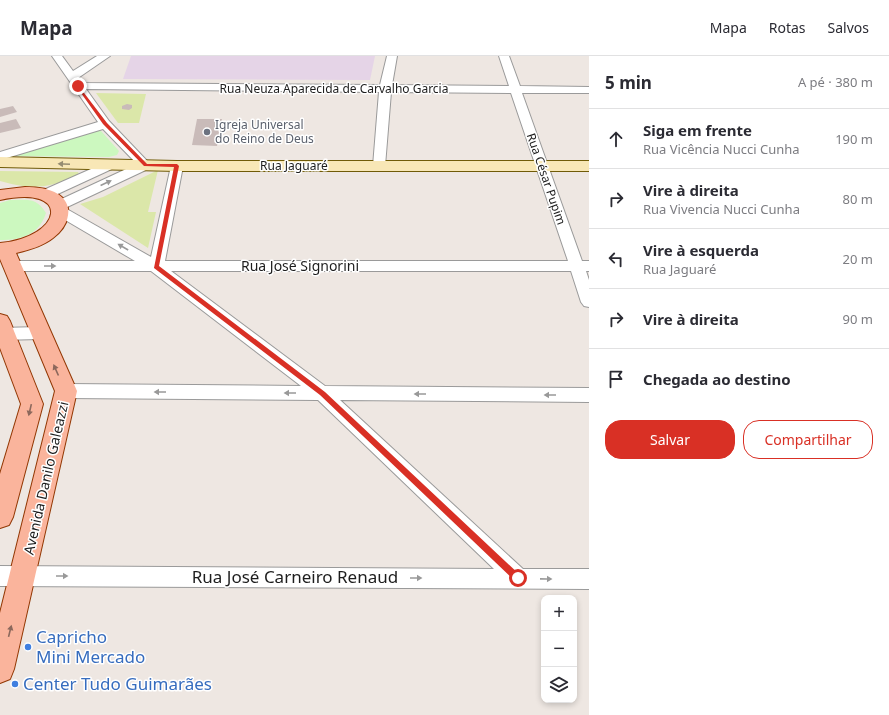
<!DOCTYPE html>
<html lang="pt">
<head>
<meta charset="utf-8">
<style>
  :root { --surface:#fff; --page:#f7f7f7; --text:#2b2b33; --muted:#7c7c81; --line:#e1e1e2; --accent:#d93025 }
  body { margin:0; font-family:"Noto Sans",sans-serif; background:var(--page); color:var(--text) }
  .controls { position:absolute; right:12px; bottom:12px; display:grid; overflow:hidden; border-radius:8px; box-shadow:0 2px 6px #0003 }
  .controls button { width:36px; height:36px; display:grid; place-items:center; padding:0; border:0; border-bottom:1px solid var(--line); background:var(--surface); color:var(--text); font:20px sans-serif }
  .stop { position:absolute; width:12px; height:12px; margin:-9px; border:3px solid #d93025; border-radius:50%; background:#fff }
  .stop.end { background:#d93025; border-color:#fff; box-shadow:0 1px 4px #0008 }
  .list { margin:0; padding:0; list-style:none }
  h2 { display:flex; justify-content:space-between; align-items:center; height:52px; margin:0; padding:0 16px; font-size:17px }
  h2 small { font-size:13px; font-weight:400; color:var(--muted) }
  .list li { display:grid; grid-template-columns:26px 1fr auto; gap:12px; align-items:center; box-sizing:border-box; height:60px; padding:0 16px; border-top:1px solid var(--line) }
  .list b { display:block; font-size:15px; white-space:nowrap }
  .list p { margin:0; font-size:13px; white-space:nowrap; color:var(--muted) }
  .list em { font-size:13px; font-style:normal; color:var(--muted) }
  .actions { display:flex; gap:8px; padding:12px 16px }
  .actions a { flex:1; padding:9px 0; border:1px solid var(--accent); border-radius:16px; text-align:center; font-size:14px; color:var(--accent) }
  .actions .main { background:var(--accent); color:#fff }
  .icon { flex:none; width:22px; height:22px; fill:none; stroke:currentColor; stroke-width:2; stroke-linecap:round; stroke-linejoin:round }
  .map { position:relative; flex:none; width:589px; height:659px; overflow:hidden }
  header { display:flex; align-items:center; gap:24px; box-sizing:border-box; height:56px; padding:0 20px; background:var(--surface); border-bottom:1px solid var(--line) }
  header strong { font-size:19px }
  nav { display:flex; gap:22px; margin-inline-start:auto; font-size:14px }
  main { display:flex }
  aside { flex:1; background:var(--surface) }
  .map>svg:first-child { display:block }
  .industrial { fill:#e5d4e7 }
  .grass { fill:#dbe7a9 }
  .park { fill:#ccf8bf }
  .building { fill:#c9bbb9 }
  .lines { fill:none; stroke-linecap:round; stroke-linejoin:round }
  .street-casing { stroke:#9a9a9a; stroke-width:2 }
  .secondary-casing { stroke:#705b07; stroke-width:2 }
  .primary-casing { stroke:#923703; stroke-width:2 }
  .street { fill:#fff; fill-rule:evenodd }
  .secondary { fill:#f8e7b6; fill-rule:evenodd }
  .primary { fill:#fab49c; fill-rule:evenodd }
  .oneway { fill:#958c71 }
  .oneway2 { fill:#999 }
  .oneway3 { fill:#8c685c }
  .route { fill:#d93025 }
  .worship-dot { fill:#6b7280; stroke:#fff; stroke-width:1.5 }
  .shop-dot { fill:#3f7fe0; stroke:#fff; stroke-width:1.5 }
  .labels { text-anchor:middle; stroke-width:3; stroke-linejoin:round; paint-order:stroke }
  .far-street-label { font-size:12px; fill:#1d1d1d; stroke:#fff }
  .far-worship-label { font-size:12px; fill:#5b616d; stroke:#fff; text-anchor:start }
  .street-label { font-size:14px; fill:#1d1d1d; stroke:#fff }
  .near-street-label { font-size:17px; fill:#1d1d1d; stroke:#fff }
  .near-shop-label { font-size:17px; fill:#366cbe; stroke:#fff; text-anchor:start }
</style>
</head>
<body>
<header>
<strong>Mapa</strong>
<nav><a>Mapa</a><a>Rotas</a><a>Salvos</a></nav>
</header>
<main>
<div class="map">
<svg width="589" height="659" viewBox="0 0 589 659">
  <rect width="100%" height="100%" fill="#eee7e2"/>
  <path class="industrial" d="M131,0H375L370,24L123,23Z"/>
  <g class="grass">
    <path d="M96,37L146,38L139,67H118Z"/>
    <path d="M158,114L148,156H156L148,192L80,148L103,141Z"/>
    <path d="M0,115L78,116L79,118C49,133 32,134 0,125Z"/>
  </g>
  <g class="park">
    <path d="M93,74L101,75L119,95L117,99L109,101L13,100Z"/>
    <path d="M10,144C28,144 36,141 46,157C39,179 21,184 0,184V147Z"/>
  </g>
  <g class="building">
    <path d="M127,48L132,49V52L129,54L122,53V50Z"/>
    <path d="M13,50L17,56L0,61V53Z"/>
    <path d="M16,63L21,72L0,77V67Z"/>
    <path d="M197,63H222L217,90L192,89Z"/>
  </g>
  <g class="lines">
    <g class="street-casing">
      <g id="street">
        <path d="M52,0H62L73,15L97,0H110L78,22L81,27L380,29L387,0H397L392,29L509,30L499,0H509L520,30L589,31V37H522L582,205H589V215H586L589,224V251L584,250L581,246L571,215H171L325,330L589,332V346L340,344L523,513H589V533L0,530V510L494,513L318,344L66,342L60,340L57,335L60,330L66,328L301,330L151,215H11L6,213L4,210L6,207L11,205H135L55,158L53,155L54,153L51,150L53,147L137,108L103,73L0,104V96L98,66ZM86,33L379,36L373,110L374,113H384L385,110L391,36L511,37L568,205H165L183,110L182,107H172L171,110L151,201L65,152L150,112L151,109L109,65Z"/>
        <path d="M109,105L114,106L115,109L114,112L49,142H39L37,139L39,136Z"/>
        <path d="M40,271L46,273L48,277L46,281L40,283L0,284V272Z"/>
      </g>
    </g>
    <g class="secondary-casing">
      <path id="secondary" d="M0,101L177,105H589V115H177L0,111Z"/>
    </g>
    <g class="primary-casing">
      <g id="primary">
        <path d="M25,131C36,131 49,132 58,138C76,150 68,171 53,182C43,190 29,194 16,197L77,335L14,613L10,623L0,627V557L55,335L0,203V187C62,182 74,128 0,144V134Z"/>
        <path d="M0,258L7,260L10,265L43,348L13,461L9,469L0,472V418L21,348L0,292Z"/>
      </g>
    </g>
    <use href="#street" class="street"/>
    <use href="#secondary" class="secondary"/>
    <use href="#primary" class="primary"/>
  </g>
  <defs><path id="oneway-solid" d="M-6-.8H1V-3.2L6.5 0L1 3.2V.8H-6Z"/></defs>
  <use class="oneway" href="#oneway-solid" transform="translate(64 108) rotate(-178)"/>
  <g class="oneway2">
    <use href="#oneway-solid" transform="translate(106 127) rotate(-25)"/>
    <use href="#oneway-solid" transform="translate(123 191) rotate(-150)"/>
    <use href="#oneway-solid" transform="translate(50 210)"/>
    <use href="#oneway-solid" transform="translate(160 336) rotate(-180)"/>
    <use href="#oneway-solid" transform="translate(290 337) rotate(-180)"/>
    <use href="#oneway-solid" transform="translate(420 338) rotate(-180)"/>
    <use href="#oneway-solid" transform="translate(550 339) rotate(-180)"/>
    <use href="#oneway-solid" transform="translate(62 520)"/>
    <use href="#oneway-solid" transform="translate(416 522)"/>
    <use href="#oneway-solid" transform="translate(546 523) rotate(1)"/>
  </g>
  <g class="oneway3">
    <use href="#oneway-solid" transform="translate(56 314) rotate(-114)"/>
    <use href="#oneway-solid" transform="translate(30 354) rotate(103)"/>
    <use href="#oneway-solid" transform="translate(10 575) rotate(-76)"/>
  </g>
  <path class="route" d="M78,29L107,67L147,108H177L179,110L159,210L325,336L521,520V525H515L320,339L154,212L174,111L144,110L103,68L76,30Z"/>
  <circle class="worship-dot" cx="207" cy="76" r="4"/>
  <g class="shop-dot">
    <circle cx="28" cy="591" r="4"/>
    <circle cx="15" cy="628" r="4"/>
  </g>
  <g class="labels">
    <g class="far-street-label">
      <text x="334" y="37">Rua Neuza Aparecida de Carvalho Garcia</text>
      <text x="294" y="114">Rua Jaguaré</text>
      <text transform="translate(546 123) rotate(71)" y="4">Rua César Pupim</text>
    </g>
    <g class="far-worship-label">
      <text x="215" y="73">Igreja Universal<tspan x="215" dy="14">do Reino de Deus</tspan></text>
    </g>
    <g class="street-label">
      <text x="300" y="215">Rua José Signorini</text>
      <text transform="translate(46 422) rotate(-77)" y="5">Avenida Danilo Galeazzi</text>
    </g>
    <g class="near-street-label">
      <text x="295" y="527">Rua José Carneiro Renaud</text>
    </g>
    <g class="near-shop-label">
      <text x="36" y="587">Capricho<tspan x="36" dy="20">Mini Mercado</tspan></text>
      <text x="23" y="634">Center Tudo Guimarães</text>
    </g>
  </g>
</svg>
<div class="controls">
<button>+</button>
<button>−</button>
<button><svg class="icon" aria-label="layers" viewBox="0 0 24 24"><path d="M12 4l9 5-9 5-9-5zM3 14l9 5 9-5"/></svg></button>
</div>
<div class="stop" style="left:518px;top:522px"></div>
<div class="stop end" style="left:78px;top:30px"></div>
</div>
<aside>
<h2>5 min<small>A pé · 380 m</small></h2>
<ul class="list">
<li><svg class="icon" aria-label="ahead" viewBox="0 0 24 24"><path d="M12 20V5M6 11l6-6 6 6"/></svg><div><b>Siga em frente</b><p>Rua Vicência Nucci Cunha</p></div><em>190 m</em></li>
<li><svg class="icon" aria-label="right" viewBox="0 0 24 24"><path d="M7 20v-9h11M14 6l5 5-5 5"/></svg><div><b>Vire à direita</b><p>Rua Vivencia Nucci Cunha</p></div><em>80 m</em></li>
<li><svg class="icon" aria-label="left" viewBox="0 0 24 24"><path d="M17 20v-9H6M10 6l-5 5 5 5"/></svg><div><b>Vire à esquerda</b><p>Rua Jaguaré</p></div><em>20 m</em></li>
<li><svg class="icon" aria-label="right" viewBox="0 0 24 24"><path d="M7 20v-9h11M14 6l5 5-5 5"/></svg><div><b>Vire à direita</b></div><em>90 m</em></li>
<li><svg class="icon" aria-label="arrive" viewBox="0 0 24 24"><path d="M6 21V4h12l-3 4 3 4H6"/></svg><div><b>Chegada ao destino</b></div></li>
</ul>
<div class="actions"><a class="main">Salvar</a><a>Compartilhar</a></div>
</aside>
</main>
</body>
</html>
